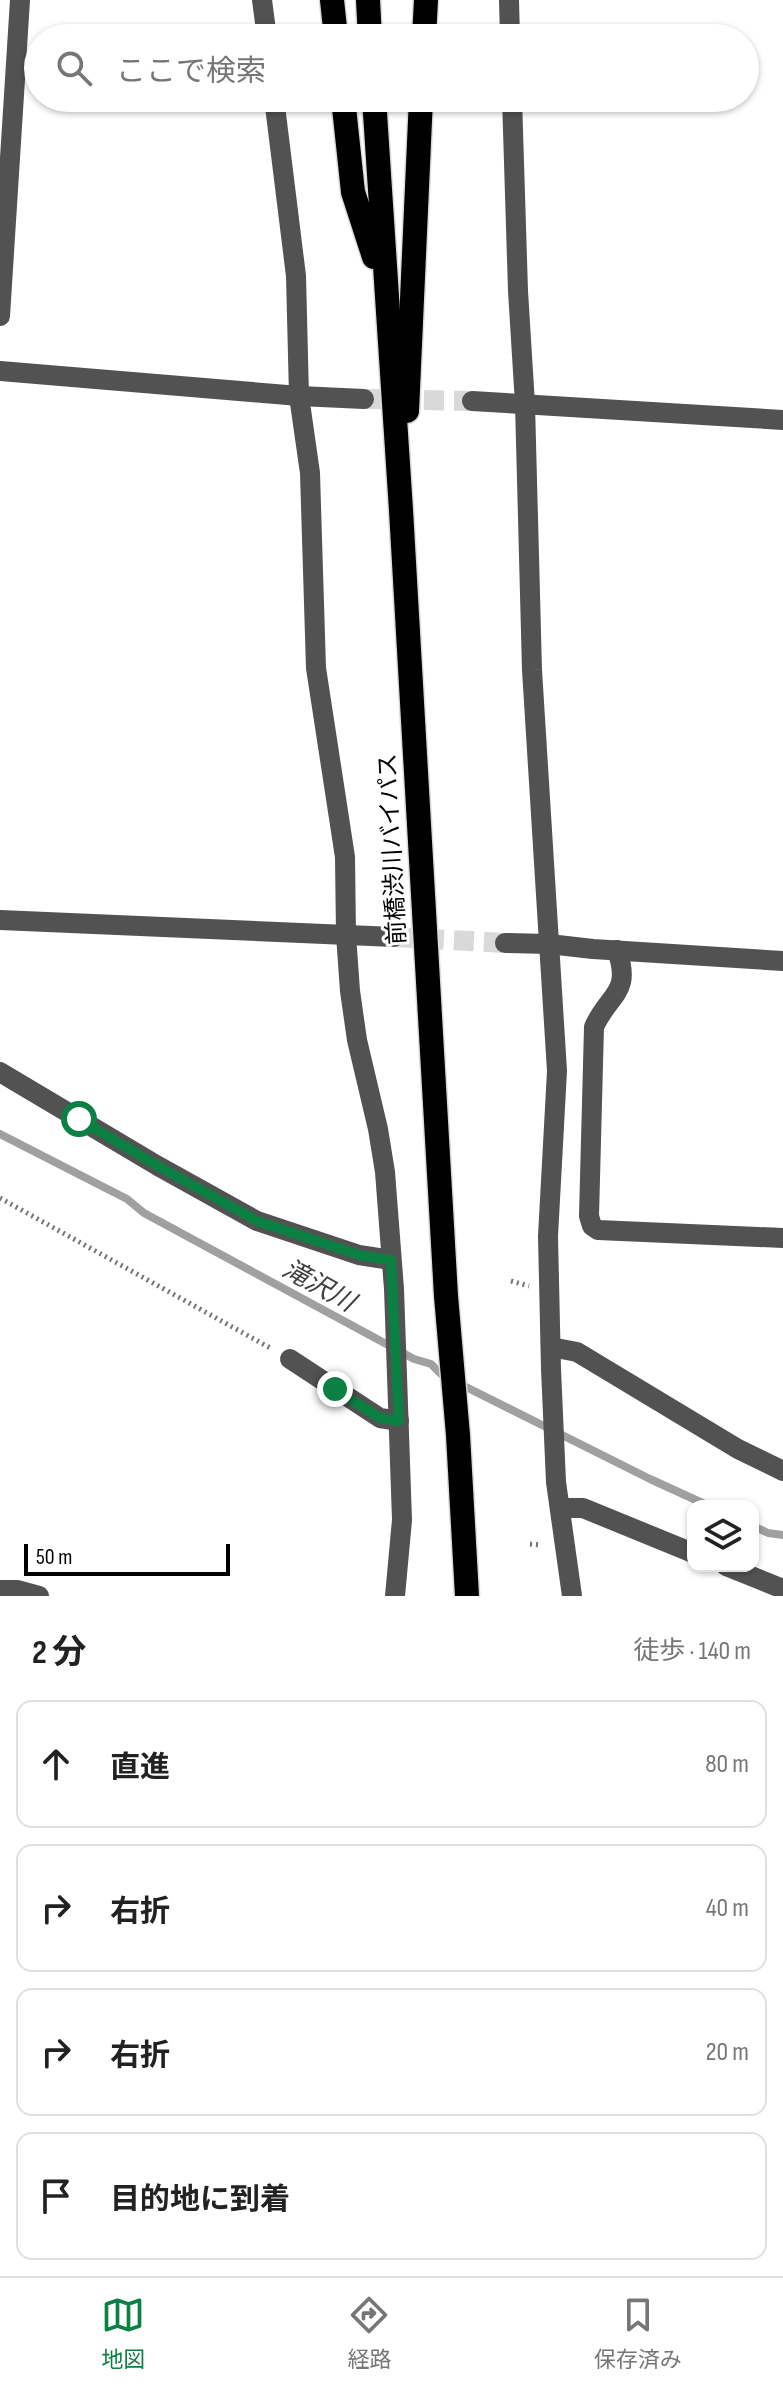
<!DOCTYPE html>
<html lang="ja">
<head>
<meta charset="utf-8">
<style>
  :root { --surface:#fff; --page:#f2f2f2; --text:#222; --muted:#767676; --line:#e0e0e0; --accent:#0b8043 }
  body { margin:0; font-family:"Sofia Sans Condensed","Noto Sans JP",sans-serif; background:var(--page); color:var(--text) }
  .controls { position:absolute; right:24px; bottom:24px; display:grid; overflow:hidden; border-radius:16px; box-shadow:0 2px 6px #0004 }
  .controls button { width:72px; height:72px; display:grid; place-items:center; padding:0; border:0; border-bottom:2px solid var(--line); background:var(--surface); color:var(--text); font:40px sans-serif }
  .scale { position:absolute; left:24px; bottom:20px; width:206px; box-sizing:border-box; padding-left:8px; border:4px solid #000; border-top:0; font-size:22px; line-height:28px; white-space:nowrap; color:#000; -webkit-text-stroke:6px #fff; paint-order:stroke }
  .stop { position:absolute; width:24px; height:24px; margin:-18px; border:6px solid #0b8043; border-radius:50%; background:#fff }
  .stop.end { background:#0b8043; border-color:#fff; box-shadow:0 2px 8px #0008 }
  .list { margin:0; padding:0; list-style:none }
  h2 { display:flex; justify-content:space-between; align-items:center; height:104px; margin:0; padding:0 32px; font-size:34px }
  h2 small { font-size:26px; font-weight:400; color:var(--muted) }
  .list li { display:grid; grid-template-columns:52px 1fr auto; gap:24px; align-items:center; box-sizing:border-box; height:128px; margin:0 16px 16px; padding:0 16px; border:2px solid var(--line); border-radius:16px }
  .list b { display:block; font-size:30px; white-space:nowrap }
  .list em { font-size:26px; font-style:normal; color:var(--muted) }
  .icon { flex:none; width:44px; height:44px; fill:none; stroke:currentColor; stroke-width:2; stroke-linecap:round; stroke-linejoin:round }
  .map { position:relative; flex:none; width:783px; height:1596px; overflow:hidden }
  .search { position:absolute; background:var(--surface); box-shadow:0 2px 6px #0004; left:24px; right:24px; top:24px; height:88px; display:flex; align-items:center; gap:20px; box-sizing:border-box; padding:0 28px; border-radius:44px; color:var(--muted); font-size:30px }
  .sheet { height:680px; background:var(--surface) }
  nav { display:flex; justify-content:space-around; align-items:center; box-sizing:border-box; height:112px; border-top:2px solid var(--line); background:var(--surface); font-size:22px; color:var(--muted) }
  nav a { display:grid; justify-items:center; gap:4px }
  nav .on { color:var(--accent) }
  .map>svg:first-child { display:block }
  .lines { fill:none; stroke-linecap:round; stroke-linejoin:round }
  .stream { stroke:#a0a0a0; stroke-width:8 }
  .minor-tunnel { stroke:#d9d9d9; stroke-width:20; stroke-dasharray:20 10; stroke-linecap:butt }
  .highway-casing { stroke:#dbdbdb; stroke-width:27 }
  .path { stroke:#747474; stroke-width:5; stroke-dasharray:2 4; stroke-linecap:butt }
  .minor { stroke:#525252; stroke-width:20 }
  .highway { stroke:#000; stroke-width:24 }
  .route { stroke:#0b8043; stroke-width:10 }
  .labels { text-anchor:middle; stroke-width:6; stroke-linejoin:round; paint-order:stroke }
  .street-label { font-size:24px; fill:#000; stroke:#fff }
  .water-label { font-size:26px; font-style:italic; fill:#414141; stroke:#fff }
</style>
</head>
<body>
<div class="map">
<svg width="783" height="1596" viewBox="0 0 783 1596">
  <rect width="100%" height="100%" fill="#fff"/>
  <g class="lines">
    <g class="stream">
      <path d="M0,1134L127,1199L144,1213L414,1359L431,1364L442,1375L650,1479L709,1506"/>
      <path d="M753,1526L768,1533L783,1535"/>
    </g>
    <g class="minor-tunnel">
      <path d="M364,399L472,401"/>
      <path d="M394,937L505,943"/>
    </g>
    <g class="highway-casing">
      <g id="highway">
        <path d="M332,0L336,38"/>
        <path d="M368,0L370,38"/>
        <path d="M424,38L426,0"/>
        <path d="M343,98L353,192L374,257"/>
        <path d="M374,98L401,510L446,1296L458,1435L467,1596"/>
        <path d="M407,411L421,98"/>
      </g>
    </g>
    <g class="path">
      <path d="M0,1198L272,1349"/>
      <path d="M511,1281L529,1286"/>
      <path d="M530,1544L542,1545"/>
    </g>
    <g class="minor">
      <path d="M262,0L267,38"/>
      <path d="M509,0L510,38"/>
      <path d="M274,98L296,276L299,396L310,473L316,668L345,857L346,935L350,991L357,1040L378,1129L385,1172L394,1289L402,1520L395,1596"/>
      <path d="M512,98L518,291L525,404L532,670L557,1071L548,1236L551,1369L556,1482L572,1596"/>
      <path d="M0,316L20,0"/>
      <path d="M0,371L299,396L364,399"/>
      <path d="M472,401L783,420"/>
      <path d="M0,920L394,937"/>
      <path d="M505,943L549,944L593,949L783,961"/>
      <path d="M617,950C632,994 609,993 594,1027L589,1216L592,1226L598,1230L783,1238"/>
      <path d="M0,1072L158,1166L257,1221L359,1255L391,1260"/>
      <path d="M551,1347L577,1352L738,1449L783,1471"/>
      <path d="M290,1359L380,1418L399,1421"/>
      <path d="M560,1508H583L693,1553"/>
      <path d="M726,1566L783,1589"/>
      <path d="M0,1590H17L39,1596"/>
    </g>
    <use href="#highway" class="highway"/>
  </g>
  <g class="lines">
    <path class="route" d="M79,1119L158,1166L257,1221L359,1255L391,1260L399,1421L380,1418L335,1389"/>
  </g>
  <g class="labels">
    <g class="street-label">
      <text transform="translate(392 849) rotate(-93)" y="8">前橋渋川バイパス</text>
    </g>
    <g class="water-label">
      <text transform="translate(319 1285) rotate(29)" y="9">滝沢川</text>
    </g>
  </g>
</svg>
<div class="controls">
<button><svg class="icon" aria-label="layers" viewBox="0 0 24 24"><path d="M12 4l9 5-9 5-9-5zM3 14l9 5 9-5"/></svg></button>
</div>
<div class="scale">50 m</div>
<div class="stop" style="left:79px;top:1119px"></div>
<div class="stop end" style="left:335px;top:1389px"></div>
<div class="search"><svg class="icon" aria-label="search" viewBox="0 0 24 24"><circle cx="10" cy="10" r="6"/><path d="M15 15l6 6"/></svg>ここで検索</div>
</div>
<section class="sheet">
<h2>2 分<small>徒歩 · 140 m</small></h2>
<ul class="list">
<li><svg class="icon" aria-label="ahead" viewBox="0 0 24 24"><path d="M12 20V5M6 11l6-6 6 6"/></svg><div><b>直進</b></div><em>80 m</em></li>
<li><svg class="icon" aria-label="right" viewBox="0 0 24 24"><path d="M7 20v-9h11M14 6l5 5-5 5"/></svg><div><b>右折</b></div><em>40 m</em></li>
<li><svg class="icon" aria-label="right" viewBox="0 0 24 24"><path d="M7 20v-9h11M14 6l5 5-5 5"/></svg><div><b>右折</b></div><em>20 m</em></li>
<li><svg class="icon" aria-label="arrive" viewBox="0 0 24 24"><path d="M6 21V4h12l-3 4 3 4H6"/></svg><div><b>目的地に到着</b></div></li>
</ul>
</section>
<nav>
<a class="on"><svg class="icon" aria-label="map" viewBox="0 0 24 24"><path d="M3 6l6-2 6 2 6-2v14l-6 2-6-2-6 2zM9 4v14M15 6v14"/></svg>地図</a>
<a><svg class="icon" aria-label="directions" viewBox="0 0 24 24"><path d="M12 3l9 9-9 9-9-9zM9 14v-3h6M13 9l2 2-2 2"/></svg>経路</a>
<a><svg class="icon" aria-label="saved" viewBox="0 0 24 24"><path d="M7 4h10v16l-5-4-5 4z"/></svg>保存済み</a>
</nav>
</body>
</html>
